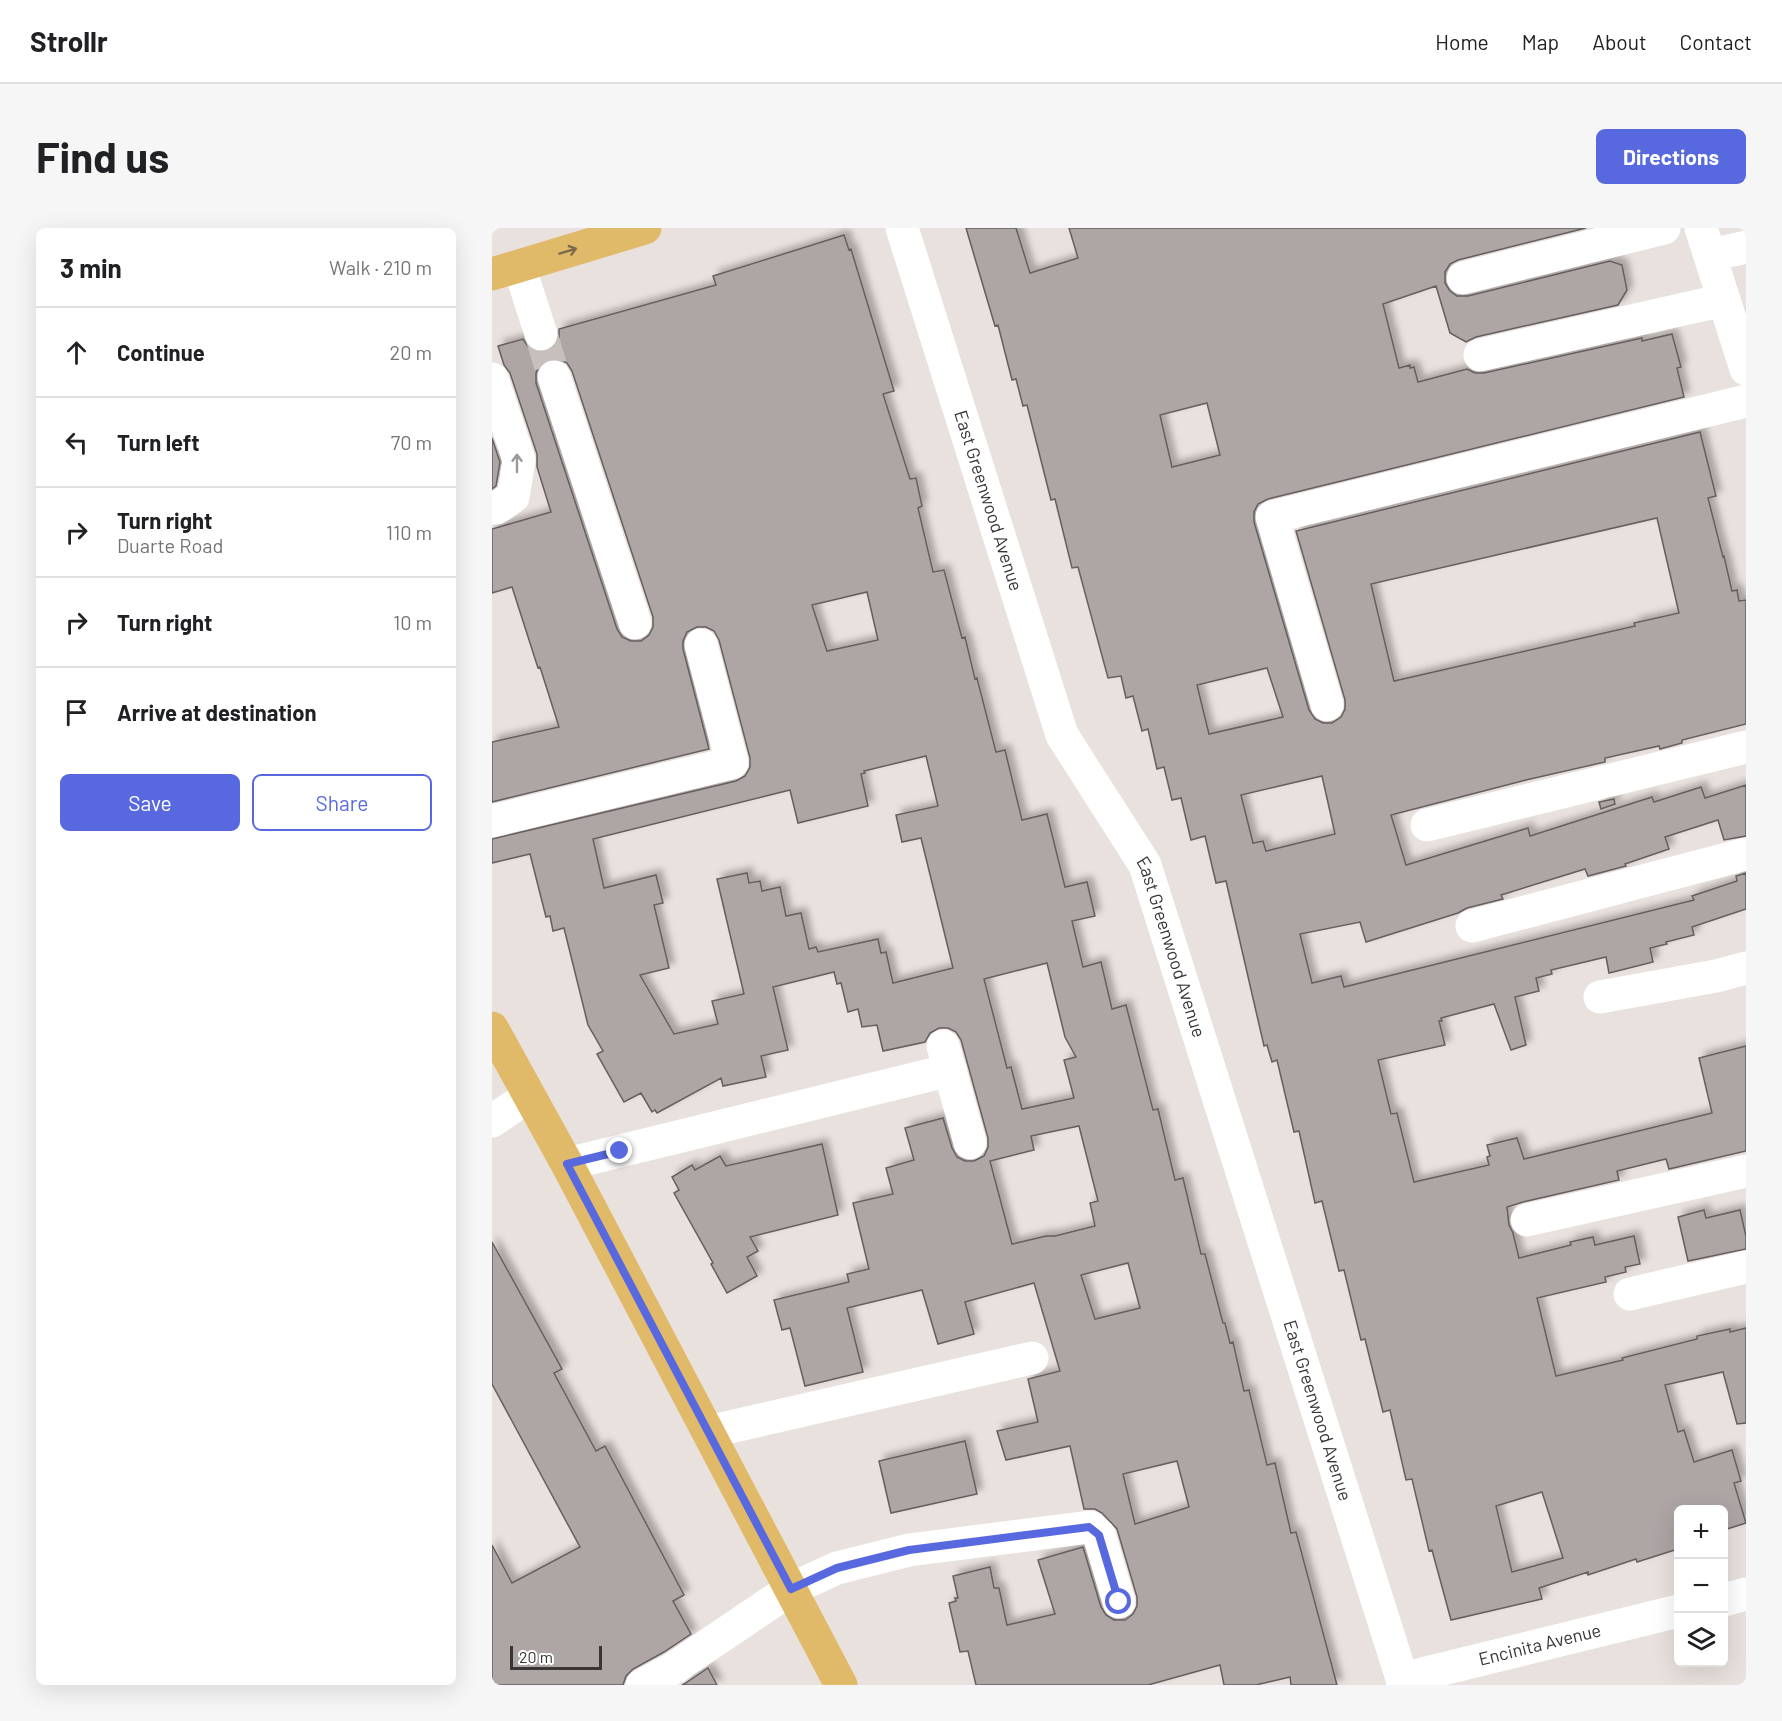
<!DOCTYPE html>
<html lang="en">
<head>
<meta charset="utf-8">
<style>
  :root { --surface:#fff; --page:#f6f6f6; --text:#202124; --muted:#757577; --line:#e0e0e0; --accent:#5869e0 }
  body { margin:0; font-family:Barlow,sans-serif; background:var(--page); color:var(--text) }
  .controls { position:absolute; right:18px; bottom:18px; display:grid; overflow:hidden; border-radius:9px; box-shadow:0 6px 24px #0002 }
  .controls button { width:54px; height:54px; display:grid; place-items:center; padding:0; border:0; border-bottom:2px solid var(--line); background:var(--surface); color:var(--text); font:30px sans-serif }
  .scale { position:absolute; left:18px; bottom:15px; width:92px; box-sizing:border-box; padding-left:6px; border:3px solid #383533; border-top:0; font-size:16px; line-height:21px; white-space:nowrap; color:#383533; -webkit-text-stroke:4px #fff; paint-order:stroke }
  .stop { position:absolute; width:18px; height:18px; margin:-14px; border:4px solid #5869e0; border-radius:50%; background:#fff }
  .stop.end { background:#5869e0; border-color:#fff; box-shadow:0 2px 6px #0008 }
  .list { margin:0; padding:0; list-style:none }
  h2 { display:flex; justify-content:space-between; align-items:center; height:78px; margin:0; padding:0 24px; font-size:26px }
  h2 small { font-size:20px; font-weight:400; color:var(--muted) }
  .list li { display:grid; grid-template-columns:39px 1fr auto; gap:18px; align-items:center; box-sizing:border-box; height:90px; padding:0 24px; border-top:2px solid var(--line) }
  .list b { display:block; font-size:22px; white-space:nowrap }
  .list p { margin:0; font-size:20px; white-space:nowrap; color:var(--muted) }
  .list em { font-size:20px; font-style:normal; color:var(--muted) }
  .actions { display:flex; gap:12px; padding:18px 24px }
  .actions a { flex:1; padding:14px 0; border:2px solid var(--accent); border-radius:9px; text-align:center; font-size:21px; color:var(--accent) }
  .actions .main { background:var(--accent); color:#fff }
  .icon { flex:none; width:33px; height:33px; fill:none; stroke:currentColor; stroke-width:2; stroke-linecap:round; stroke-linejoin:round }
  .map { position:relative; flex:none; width:1254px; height:1457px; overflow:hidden; border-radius:9px }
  header { display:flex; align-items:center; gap:36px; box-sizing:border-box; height:84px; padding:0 30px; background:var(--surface); border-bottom:2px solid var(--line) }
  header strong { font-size:28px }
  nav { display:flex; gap:33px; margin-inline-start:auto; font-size:21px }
  .intro { display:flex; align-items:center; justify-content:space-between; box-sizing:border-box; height:144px; padding:0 36px }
  h1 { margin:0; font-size:42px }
  .button { padding:15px 27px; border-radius:9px; background:var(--accent); color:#fff; font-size:21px; font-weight:700 }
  main { display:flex; gap:36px; padding:0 36px }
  aside { flex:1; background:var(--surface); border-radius:9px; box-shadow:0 6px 24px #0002 }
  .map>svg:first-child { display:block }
  .building { fill:#aea5a5; stroke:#665e5e; stroke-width:1.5; fill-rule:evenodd; filter:url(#shadow) }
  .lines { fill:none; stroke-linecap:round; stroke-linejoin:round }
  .minor-tunnel { stroke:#c6bfbb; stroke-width:33; stroke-dasharray:33 16; stroke-linecap:butt }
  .minor { stroke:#fff; stroke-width:33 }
  .major { stroke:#e0ba69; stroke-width:33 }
  .oneway { stroke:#7b6a49 }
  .oneway2 { stroke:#9c9a99 }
  .route { stroke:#5869e0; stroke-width:8 }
  .labels { text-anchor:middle; stroke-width:4.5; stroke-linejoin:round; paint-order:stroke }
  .street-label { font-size:18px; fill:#383533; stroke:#fff }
</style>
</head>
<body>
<header>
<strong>Strollr</strong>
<nav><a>Home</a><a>Map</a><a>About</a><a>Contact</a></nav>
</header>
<div class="intro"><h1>Find us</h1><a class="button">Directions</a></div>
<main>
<aside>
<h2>3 min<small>Walk · 210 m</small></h2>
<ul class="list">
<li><svg class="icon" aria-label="ahead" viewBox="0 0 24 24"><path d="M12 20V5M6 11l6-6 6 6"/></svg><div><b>Continue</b></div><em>20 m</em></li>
<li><svg class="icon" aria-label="left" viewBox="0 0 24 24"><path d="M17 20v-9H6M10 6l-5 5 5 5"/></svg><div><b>Turn left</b></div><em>70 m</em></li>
<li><svg class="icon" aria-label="right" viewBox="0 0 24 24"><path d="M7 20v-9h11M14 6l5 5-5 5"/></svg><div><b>Turn right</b><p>Duarte Road</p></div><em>110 m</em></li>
<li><svg class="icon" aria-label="right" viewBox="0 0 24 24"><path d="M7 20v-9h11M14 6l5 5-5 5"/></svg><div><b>Turn right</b></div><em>10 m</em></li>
<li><svg class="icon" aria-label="arrive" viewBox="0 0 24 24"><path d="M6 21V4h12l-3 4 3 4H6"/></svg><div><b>Arrive at destination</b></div></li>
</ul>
<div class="actions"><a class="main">Save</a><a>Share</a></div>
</aside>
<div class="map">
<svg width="1254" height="1457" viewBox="0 0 1254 1457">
  <defs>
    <filter id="shadow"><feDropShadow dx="5.5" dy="-5.5" stdDeviation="3" flood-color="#0004"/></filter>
  </defs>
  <rect width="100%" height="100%" fill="#e9e1dd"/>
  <g class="building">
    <path d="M474,0H524L538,45L586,30L577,0H1094L966,32L958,36L953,44V55L958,63L965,68H976L1118,33L1130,37L1135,62L1126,77L984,109L974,114L958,105L944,58L891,76L907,140L918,137V140L922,139L926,154L975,141L983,145H992L1150,110V113L1180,106L1189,139L1185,140L1192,169L776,271L766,276L762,284V294L817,482L823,491L831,495H840L849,489L853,481V472L804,303L1208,204L1224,268L1216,270L1231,329L1232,328L1240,363L1245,362L1247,373L1254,372V496L1190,512V515L1168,521L1167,518L1113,530V534L1034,552L899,587L914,637L1036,600L1038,608L1160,569L1162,574L1209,559L1213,570L1254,557V608L1232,612L1226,592L1173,609L1177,621L1133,636L1134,638L1096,648L1093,641L1009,667L1011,671L975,680L966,685L874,714L868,694L808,706L820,755L849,748L852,759L1202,672L1200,668L1245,653L1244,648L1254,645V681L1200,699L1202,707L1174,714L1175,716L1158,720L1161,734L1117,745L1114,729L1059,742L1060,746L1044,750L1047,763L1023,769L1034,817L1019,822L1002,776L949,790L950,793H947L953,817L886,832L899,886L905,885L922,954L997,937L995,929L998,928L995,917L1025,910L1032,931L1220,885L1207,830L1254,818V923L1177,941L1174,931L1125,943L1127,952L1031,974L1015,979L1017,997L1021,1005L1027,1030L1079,1017L1078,1014L1101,1009L1103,1017L1142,1008L1148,1036L1133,1039L1134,1044L1113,1049L1114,1054L1045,1070L1064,1148L1131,1132L1130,1130L1205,1111V1108L1238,1101V1104L1254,1100V1195L1245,1196L1231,1144L1173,1157L1186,1204L1192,1202L1202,1234L1240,1222L1249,1253L1242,1255L1254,1295L1232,1302V1281H1186V1321L1145,1334L1144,1331L1096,1347V1344L1047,1360L1050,1371L959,1392L940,1322L937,1323L920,1251L914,1252L898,1182L891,1184L873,1111L869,1112L852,1042L847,1043L830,973L823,975L807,903L802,904L785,832L780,834L775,817L772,818L734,653L724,655L713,608L699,612L689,570L680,572L672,539L665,541L656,501L650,503L641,468L634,470L629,448L616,450L586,339L580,340L563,271L559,272L535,177L531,178L524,151L520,152L506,97L503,98ZM715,175L728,227L680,239L668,187ZM1165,290L1187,385L1142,395L1143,398L902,453L879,356ZM775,440L791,489L717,506L705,457ZM830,548L843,606L774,623L771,613L761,615L749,567ZM1050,1264L1071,1330L1020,1344L1004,1278Z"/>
    <path d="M352,7L357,22L359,21L402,163L391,166L418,251L424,250L430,278L426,280L441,344L452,342L470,410L473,409L483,451L485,450L504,524L513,522L530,592L555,586L573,659L595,654L603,688L580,693L591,739L609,734L620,781L634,777L661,882L666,881L683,952L691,950L709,1026H713L731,1095H733L738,1115L741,1114L752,1163L757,1162L775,1237L783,1235L799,1305L804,1304L845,1457H799L798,1449L764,1457H732L728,1437L656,1457H484L476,1423L468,1424L457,1375L464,1373L463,1370H466L461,1348L498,1339L502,1360H507L515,1397L563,1386L546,1332L591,1319L609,1379L614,1387L622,1392H633L641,1386L645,1378V1369L625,1301L610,1285L603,1281H592L578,1218L514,1232L505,1203L546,1194L536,1151L568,1143L542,1055L473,1074L482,1106L446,1116L430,1062L355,1080L371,1144L313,1158L298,1100L290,1102L282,1072L357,1054L355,1046L377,1041L361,975L401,966L394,940L422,932L413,900L451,890L460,920L465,929L473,933H482L492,928L496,919V910L469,812L464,804L456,800H447L438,805L433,814L391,823L385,797L370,799L366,781L356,784L349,755L345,756L342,744L281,759L296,822L269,828L274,849L231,858L229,850L165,885L163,882L160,884L149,865L132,874L105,826L111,823L96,797L72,700L61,703L58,688L54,689L38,626L0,635V611L244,553L253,548L258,539V530L227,412L222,403L214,399H205L195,404L191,413V421L217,521L0,574V514L67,499L48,439L46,440L20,359L0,365V301L59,284L45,239V226L18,145L12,137L6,118L31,111L37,120L45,124H54L63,118L67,110V101L224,57L221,48ZM56,131H66L75,135L80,143L161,389V399L157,407L149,413H139L130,409L125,401L44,155V145L48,137ZM375,364L386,412L335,423L320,377ZM434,528L446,578L404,587L410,614L429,610L461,740L401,755L394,724L389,725L386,711L326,724L324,719L317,721L309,685L294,688L288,659L270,663L268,653L257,655L255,645L225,651L252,766L220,773L226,796L182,806L148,747L177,740L162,677L171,675L164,647L112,660L101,611L298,562L306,595L376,578L369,546L373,545L372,543ZM555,735L573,809L584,829L572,832L582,870L530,881L519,839L515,840L492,751ZM587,898L606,973L598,975L603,998L563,1008H554L520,1016L498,933L542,922L539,908ZM636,1035L648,1080L603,1091L589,1047ZM685,1233L697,1279L643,1296L631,1246Z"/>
    <path d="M0,210L8,234L4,258L0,261Z"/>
    <path d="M1122,571L1123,576L1109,581L1107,574Z"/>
    <path d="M330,916L346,987L258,1009L266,1023L255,1029L265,1048L235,1065L219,1036L221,1035L182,965L187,962L180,949L200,937L203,942L228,928L234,938Z"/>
    <path d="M1212,982L1214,990L1248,982L1254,1008V1021L1196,1033L1186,989Z"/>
    <path d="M0,1014L70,1141L62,1145L104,1223L113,1218L192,1367L181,1373L199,1406L172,1424L141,1441L134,1448L131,1457H0V1317L20,1355L88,1319L0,1156Z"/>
    <path d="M473,1213L485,1266L399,1285L387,1233Z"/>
    <path d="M216,1440L225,1457H190L192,1456Z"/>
  </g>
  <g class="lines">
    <path class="minor-tunnel" d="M49,106L62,149"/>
    <g class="minor">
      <path id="s1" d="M410,0L570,507L653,637L912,1457"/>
      <path d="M1209,0L1254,141"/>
      <path d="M1218,27L1254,19"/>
      <path d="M27,38L49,106"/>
      <path d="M971,50L1172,0"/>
      <path d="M988,127L1232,72"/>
      <path d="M62,149L143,395"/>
      <path d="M0,151L27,232L21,269L5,280H0"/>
      <path d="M835,477L780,289L1254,173"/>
      <path d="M0,593L240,535L209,417"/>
      <path d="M935,597L1254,519"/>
      <path d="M980,698L1254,626"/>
      <path d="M1108,769L1224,748L1254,740"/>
      <path d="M451,818L478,915"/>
      <path d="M0,893L37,868"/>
      <path d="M75,936L458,842"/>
      <path d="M1035,992L1254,943"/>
      <path d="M1138,1066L1254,1039"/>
      <path d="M216,1204L540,1130"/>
      <path d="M1232,1372L1254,1366"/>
      <path id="s2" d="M910,1451L1186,1383"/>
      <path d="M150,1457L182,1440L299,1361L345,1340L417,1322L598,1299L607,1307L627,1374"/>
    </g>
    <g class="major">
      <path d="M0,46L153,0"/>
      <path d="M0,800L75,936L349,1457"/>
    </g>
  </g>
  <defs><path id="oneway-shaft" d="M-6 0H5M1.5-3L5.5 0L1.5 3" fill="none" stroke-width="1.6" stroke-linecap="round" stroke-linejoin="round" transform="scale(1.5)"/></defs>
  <use class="oneway" href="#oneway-shaft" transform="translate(76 23) rotate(-17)"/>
  <use class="oneway2" href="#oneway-shaft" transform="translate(25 235) rotate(-90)"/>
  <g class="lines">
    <path class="route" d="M128,923L75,936L299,1361L345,1340L417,1322L597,1299L607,1307L627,1374"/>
  </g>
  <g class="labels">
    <g class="street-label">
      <text dy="6" stroke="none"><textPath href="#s1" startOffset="286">East Greenwood Avenue</textPath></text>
      <text dy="6" stroke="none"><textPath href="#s1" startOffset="772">East Greenwood Avenue</textPath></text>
      <text dy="6" stroke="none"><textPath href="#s1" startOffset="1258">East Greenwood Avenue</textPath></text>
      <text dy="6" stroke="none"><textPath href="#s2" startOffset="142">Encinita Avenue</textPath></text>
    </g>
  </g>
</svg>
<div class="controls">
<button>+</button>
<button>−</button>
<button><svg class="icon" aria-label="layers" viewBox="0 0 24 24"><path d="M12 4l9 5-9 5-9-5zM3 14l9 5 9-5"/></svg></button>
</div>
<div class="scale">20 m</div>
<div class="stop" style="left:627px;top:1374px"></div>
<div class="stop end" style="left:128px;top:923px"></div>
</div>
</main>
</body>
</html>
